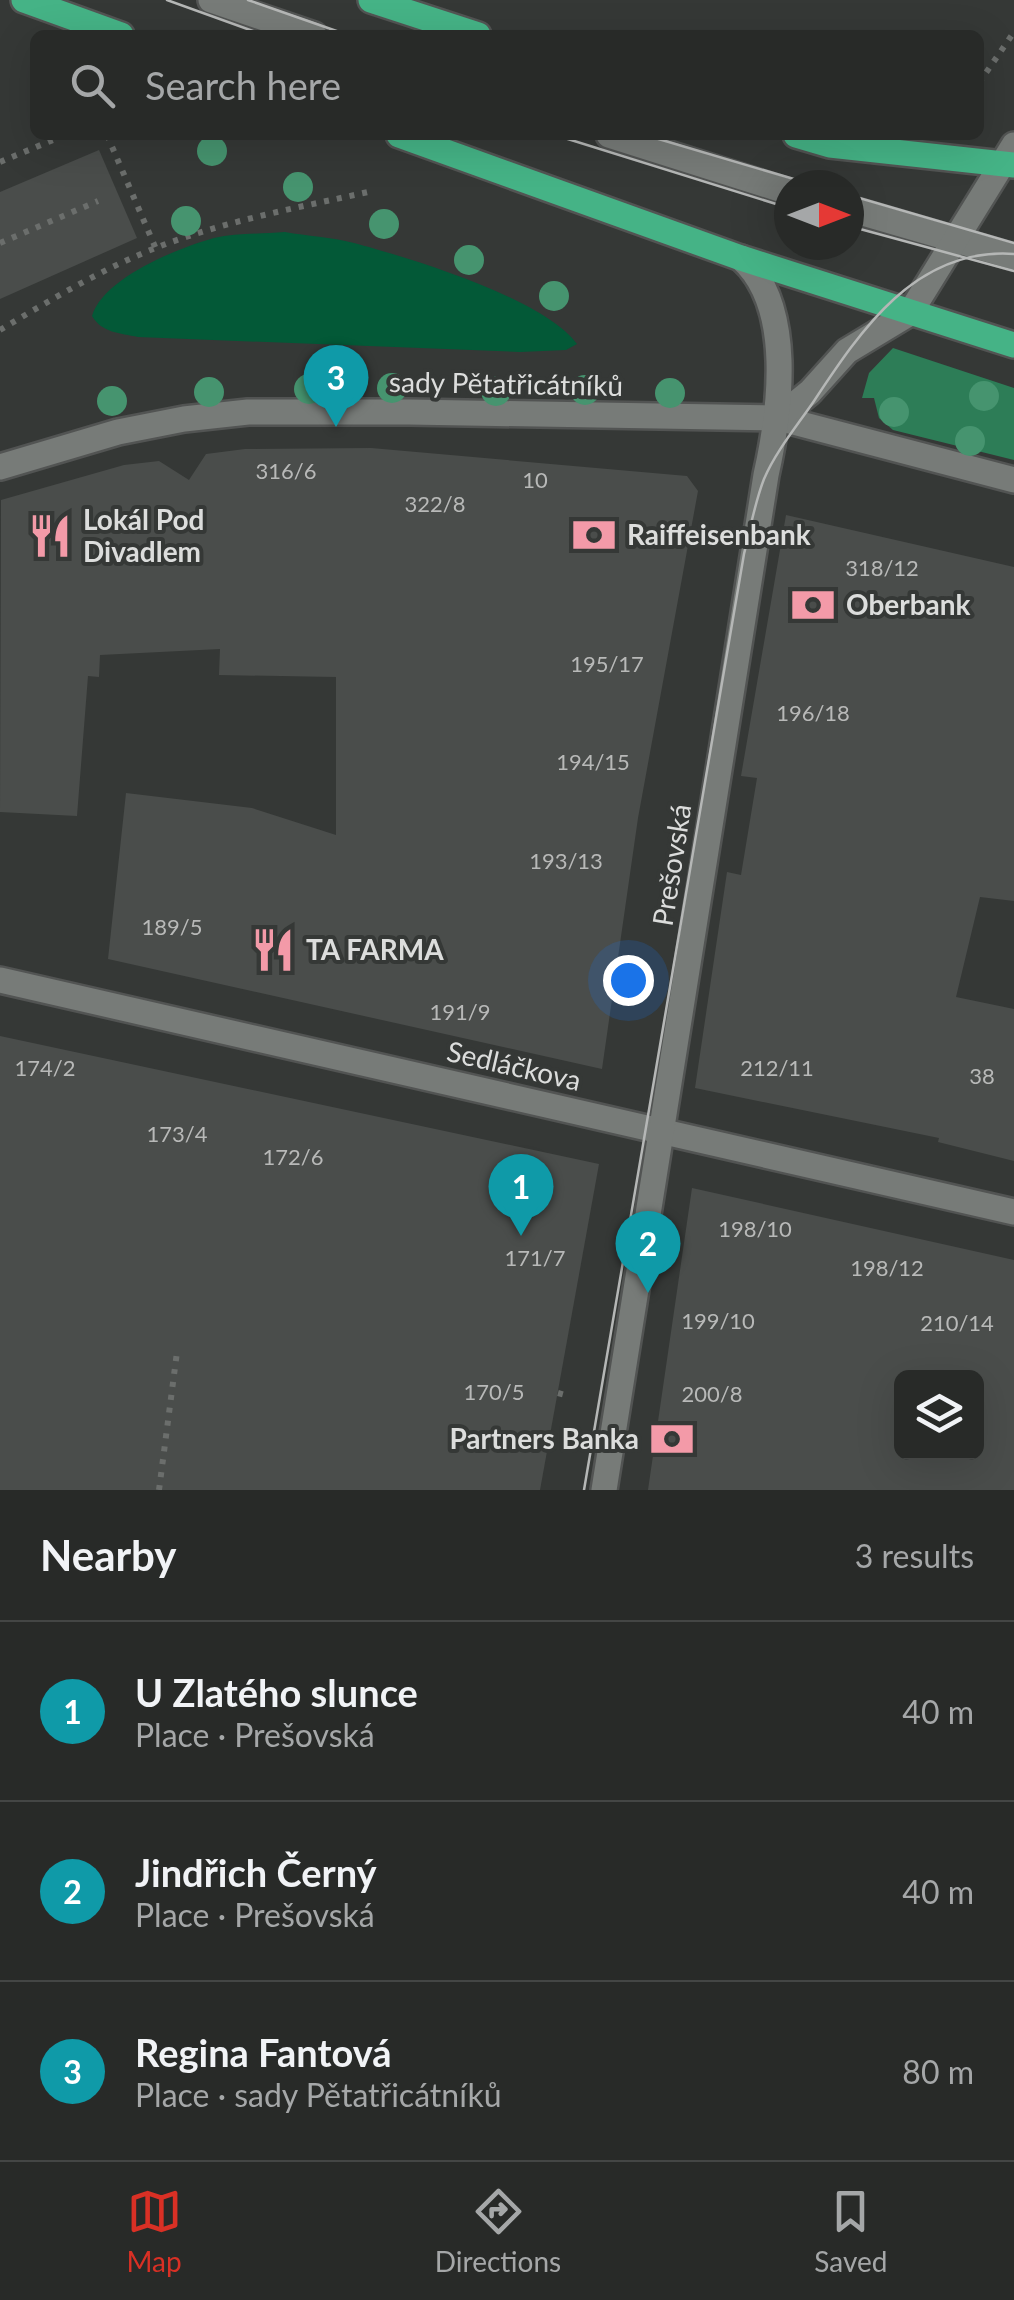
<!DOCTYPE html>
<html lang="en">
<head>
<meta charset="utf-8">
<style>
  :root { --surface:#282a28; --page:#303230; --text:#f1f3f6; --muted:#a5a7a8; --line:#444645; --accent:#d93025 }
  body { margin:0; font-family:Lato,sans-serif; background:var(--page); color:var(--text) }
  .controls { position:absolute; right:30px; bottom:30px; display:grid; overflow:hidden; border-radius:15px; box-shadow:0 10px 40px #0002 }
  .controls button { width:90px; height:90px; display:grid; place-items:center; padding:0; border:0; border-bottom:2px solid var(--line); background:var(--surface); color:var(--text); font:50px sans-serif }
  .compass { position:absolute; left:774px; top:170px; width:90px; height:90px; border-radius:50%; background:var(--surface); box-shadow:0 10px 40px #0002; rotate:90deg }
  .you { position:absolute; left:628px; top:980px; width:35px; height:35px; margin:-25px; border:8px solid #fff; border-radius:50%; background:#1a73e8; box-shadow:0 0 0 15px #1a73e833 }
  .badge { display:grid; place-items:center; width:65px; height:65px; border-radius:50%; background:var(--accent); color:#fff; font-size:32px; font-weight:700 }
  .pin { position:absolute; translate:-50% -82px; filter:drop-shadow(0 2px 5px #0008) }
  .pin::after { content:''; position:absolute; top:52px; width:35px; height:30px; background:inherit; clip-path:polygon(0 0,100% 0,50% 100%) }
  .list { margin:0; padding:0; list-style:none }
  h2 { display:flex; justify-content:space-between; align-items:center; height:130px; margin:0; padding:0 40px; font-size:42px }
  h2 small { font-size:32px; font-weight:400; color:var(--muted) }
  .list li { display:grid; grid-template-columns:65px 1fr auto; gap:30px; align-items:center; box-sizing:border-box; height:180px; padding:0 40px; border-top:2px solid var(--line) }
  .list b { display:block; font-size:38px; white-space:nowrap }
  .list p { margin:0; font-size:32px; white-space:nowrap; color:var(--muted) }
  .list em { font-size:32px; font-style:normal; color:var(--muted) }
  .icon { flex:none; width:55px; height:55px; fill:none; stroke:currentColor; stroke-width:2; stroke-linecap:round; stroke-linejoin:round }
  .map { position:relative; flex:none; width:1014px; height:1490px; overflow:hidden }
  .search { position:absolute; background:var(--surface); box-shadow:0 10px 40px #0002; left:30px; right:30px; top:30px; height:110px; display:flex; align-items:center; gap:25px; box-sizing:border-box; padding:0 35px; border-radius:15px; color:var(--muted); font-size:38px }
  .sheet { height:670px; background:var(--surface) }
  nav { display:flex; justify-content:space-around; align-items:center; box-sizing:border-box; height:140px; border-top:2px solid var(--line); background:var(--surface); font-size:28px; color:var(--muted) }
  nav a { display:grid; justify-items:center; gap:5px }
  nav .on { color:var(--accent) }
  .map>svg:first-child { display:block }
  .green { fill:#035937 }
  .forest { fill:#2d7d57 }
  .building { fill:#4a4d4b; fill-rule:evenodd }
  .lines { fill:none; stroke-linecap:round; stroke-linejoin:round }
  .service-casing { stroke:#525453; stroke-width:30 }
  .pedestrian-casing { stroke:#525453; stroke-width:30 }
  .minor-casing { stroke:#525453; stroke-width:30 }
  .primary-casing { stroke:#525453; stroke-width:30 }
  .path { stroke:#6b6e6c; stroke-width:6; stroke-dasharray:5 8; stroke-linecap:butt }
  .service { stroke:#777b78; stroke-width:25 }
  .pedestrian { stroke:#777b78; stroke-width:25 }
  .minor { stroke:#777b78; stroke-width:25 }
  .primary { stroke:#45b386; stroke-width:25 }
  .tram { stroke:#b5b7b6; stroke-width:2.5 }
  .tree { fill:#46946f }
  .labels { text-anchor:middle; stroke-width:8; stroke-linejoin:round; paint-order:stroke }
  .number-label { font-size:22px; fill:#b8b9b8 }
  .street-label { font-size:28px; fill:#dcdddc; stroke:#353836 }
  .poi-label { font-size:28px; font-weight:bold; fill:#dcdddc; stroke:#353836; text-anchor:start }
</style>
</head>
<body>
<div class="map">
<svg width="1014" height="1490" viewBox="0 0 1014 1490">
  <rect width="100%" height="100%" fill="#353836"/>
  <path class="green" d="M285,232C307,236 331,237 354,243C410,258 543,298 577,344L566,350L520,352L138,337C120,333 102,333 92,316C103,278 178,248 214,238C236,233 262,234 285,232Z"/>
  <path class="forest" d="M893,348L1014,388V460L893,430L879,418L874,398H862L869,373Z"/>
  <g class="building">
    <path d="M99,150L137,238L0,299V192Z"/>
    <path d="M371,448L687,476L698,491L638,818L602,1069L108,959L126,793L252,808L336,835V677L219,675L220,649L100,655L99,677L88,676L77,816L0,812L1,500L124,465L159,461L189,480L206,454L245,449Z"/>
    <path d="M786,515L1014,567V901L980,897L956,997L1014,1009V1161L938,1142L939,1138L695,1088L727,872L741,875L757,778L741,776Z"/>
    <path d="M0,1036L599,1164L540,1490H0Z"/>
    <path d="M692,1188L1014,1260V1490H648ZM902,1378H976V1452H902Z"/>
  </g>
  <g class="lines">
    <g class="service-casing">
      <g id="service">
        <path d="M211,0L314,35"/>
        <path d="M609,135L789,192"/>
        <path d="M849,209L1014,257"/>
      </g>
    </g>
    <g class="pedestrian-casing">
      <path id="pedestrian" d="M0,467L118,432L184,419L248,412H409L778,418L1014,480"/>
    </g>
    <g class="minor-casing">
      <g id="minor">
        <path d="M778,418L810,392L847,351L910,313L1014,145"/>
        <path d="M0,980L1014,1212"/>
        <path d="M604,1490L766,475C780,412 795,306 741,258"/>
      </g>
    </g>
    <g class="primary-casing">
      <g id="primary">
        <path d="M24,0L121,35"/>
        <path d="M371,0L478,35"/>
        <path d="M399,135L741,258L1014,345"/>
        <path d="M796,135L830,145L1014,165"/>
      </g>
    </g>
    <g class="path">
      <path d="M979,83L1014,32"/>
      <path d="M107,135L156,249"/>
      <path d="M0,162L65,135"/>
      <path d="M0,243L98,201"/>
      <path d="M0,330C57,296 117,260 180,239C241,218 305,206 368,192"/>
      <path d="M558,1393L569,1396"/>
      <path d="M159,1490L177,1352"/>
    </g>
    <use href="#service" class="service"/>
    <use href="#pedestrian" class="pedestrian"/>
    <use href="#minor" class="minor"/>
    <use href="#primary" class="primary"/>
    <g class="tram">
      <path d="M167,0L264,35"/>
      <path d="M248,0L348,35"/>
      <path d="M555,135L789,208"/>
      <path d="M645,135L814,185"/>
      <path d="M849,195L1014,243"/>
      <path d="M849,226L1014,271"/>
      <path d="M584,1490L744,554C750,529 755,502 764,479C776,451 797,426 814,401C861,330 916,247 1014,254"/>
    </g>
  </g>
  <g class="tree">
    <circle cx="212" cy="151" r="15"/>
    <circle cx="298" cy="187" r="15"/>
    <circle cx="186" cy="221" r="15"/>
    <circle cx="384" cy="224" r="15"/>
    <circle cx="469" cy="260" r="15"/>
    <circle cx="554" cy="296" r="15"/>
    <circle cx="392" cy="388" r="15"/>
    <circle cx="309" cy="389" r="15"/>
    <circle cx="585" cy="390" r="15"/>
    <circle cx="496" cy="391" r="15"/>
    <circle cx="209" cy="392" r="15"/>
    <circle cx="670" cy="393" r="15"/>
    <circle cx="984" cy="396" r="15"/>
    <circle cx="112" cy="401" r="15"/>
    <circle cx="894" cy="412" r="15"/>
    <circle cx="970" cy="441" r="15"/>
  </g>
  <defs>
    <g id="bank-bare" transform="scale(3.45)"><path d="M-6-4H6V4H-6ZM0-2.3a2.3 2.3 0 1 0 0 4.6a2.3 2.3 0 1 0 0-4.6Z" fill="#f39aa8" stroke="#353836" stroke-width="2.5" paint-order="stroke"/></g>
    <g id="restaurant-bare" transform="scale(3.45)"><path d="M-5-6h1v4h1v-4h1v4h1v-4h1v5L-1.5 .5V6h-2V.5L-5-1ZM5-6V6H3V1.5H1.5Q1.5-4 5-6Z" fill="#f39aa8" stroke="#353836" stroke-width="2.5" paint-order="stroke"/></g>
  </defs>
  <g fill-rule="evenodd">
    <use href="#bank-bare" x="594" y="535"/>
    <use href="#restaurant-bare" x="50" y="536"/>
    <use href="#bank-bare" x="813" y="605"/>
    <use href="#restaurant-bare" x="273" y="950"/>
    <use href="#bank-bare" x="672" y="1439"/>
  </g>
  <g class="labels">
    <g class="number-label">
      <text x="286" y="479">316/6</text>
      <text x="535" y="488">10</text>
      <text x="435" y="512">322/8</text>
      <text x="882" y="576">318/12</text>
      <text x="607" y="672">195/17</text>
      <text x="813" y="721">196/18</text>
      <text x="593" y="770">194/15</text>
      <text x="566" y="869">193/13</text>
      <text x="172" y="935">189/5</text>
      <text x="460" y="1020">191/9</text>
      <text x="45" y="1076">174/2</text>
      <text x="777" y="1076">212/11</text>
      <text x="982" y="1084">38</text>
      <text x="177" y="1142">173/4</text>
      <text x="293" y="1165">172/6</text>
      <text x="755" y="1237">198/10</text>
      <text x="535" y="1266">171/7</text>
      <text x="887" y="1276">198/12</text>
      <text x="718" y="1329">199/10</text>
      <text x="957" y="1331">210/14</text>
      <text x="494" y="1400">170/5</text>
      <text x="712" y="1402">200/8</text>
    </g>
    <g class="street-label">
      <text transform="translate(506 384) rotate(1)" y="10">sady Pětatřicátníků</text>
      <text transform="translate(672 865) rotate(-81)" y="10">Prešovská</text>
      <text transform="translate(514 1066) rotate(13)" y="10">Sedláčkova</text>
    </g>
    <g class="poi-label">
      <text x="83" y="530">Lokál Pod<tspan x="83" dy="32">Divadlem</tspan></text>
      <text x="627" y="545">Raiffeisenbank</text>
      <text x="846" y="615">Oberbank</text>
      <text x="306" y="960">TA FARMA</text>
      <text x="639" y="1449" text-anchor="end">Partners Banka</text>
    </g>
  </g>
</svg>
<div class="controls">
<button><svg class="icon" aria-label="layers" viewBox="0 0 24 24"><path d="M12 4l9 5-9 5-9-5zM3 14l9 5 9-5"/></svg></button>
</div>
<svg class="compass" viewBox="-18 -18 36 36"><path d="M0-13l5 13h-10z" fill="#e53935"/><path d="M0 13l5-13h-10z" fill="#a5a7a8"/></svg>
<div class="you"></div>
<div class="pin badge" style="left:521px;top:1236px;background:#0f9aa8">1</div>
<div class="pin badge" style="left:648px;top:1293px;background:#0f9aa8">2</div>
<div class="pin badge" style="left:336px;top:427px;background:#0f9aa8">3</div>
<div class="search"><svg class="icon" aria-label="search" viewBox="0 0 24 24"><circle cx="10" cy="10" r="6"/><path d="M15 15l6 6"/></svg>Search here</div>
</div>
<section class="sheet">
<h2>Nearby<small>3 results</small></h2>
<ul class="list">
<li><span class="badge" style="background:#0f9aa8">1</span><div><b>U Zlatého slunce</b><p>Place · Prešovská</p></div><em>40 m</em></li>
<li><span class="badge" style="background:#0f9aa8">2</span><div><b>Jindřich Černý</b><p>Place · Prešovská</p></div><em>40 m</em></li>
<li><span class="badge" style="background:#0f9aa8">3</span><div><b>Regina Fantová</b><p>Place · sady Pětatřicátníků</p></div><em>80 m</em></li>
</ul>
</section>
<nav>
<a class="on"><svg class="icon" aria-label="map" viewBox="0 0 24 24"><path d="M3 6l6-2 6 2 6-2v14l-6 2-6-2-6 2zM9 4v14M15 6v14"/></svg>Map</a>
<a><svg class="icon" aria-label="directions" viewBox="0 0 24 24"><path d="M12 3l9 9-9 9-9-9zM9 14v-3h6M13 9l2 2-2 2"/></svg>Directions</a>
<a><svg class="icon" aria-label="saved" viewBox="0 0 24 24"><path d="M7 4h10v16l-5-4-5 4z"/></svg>Saved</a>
</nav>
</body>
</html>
